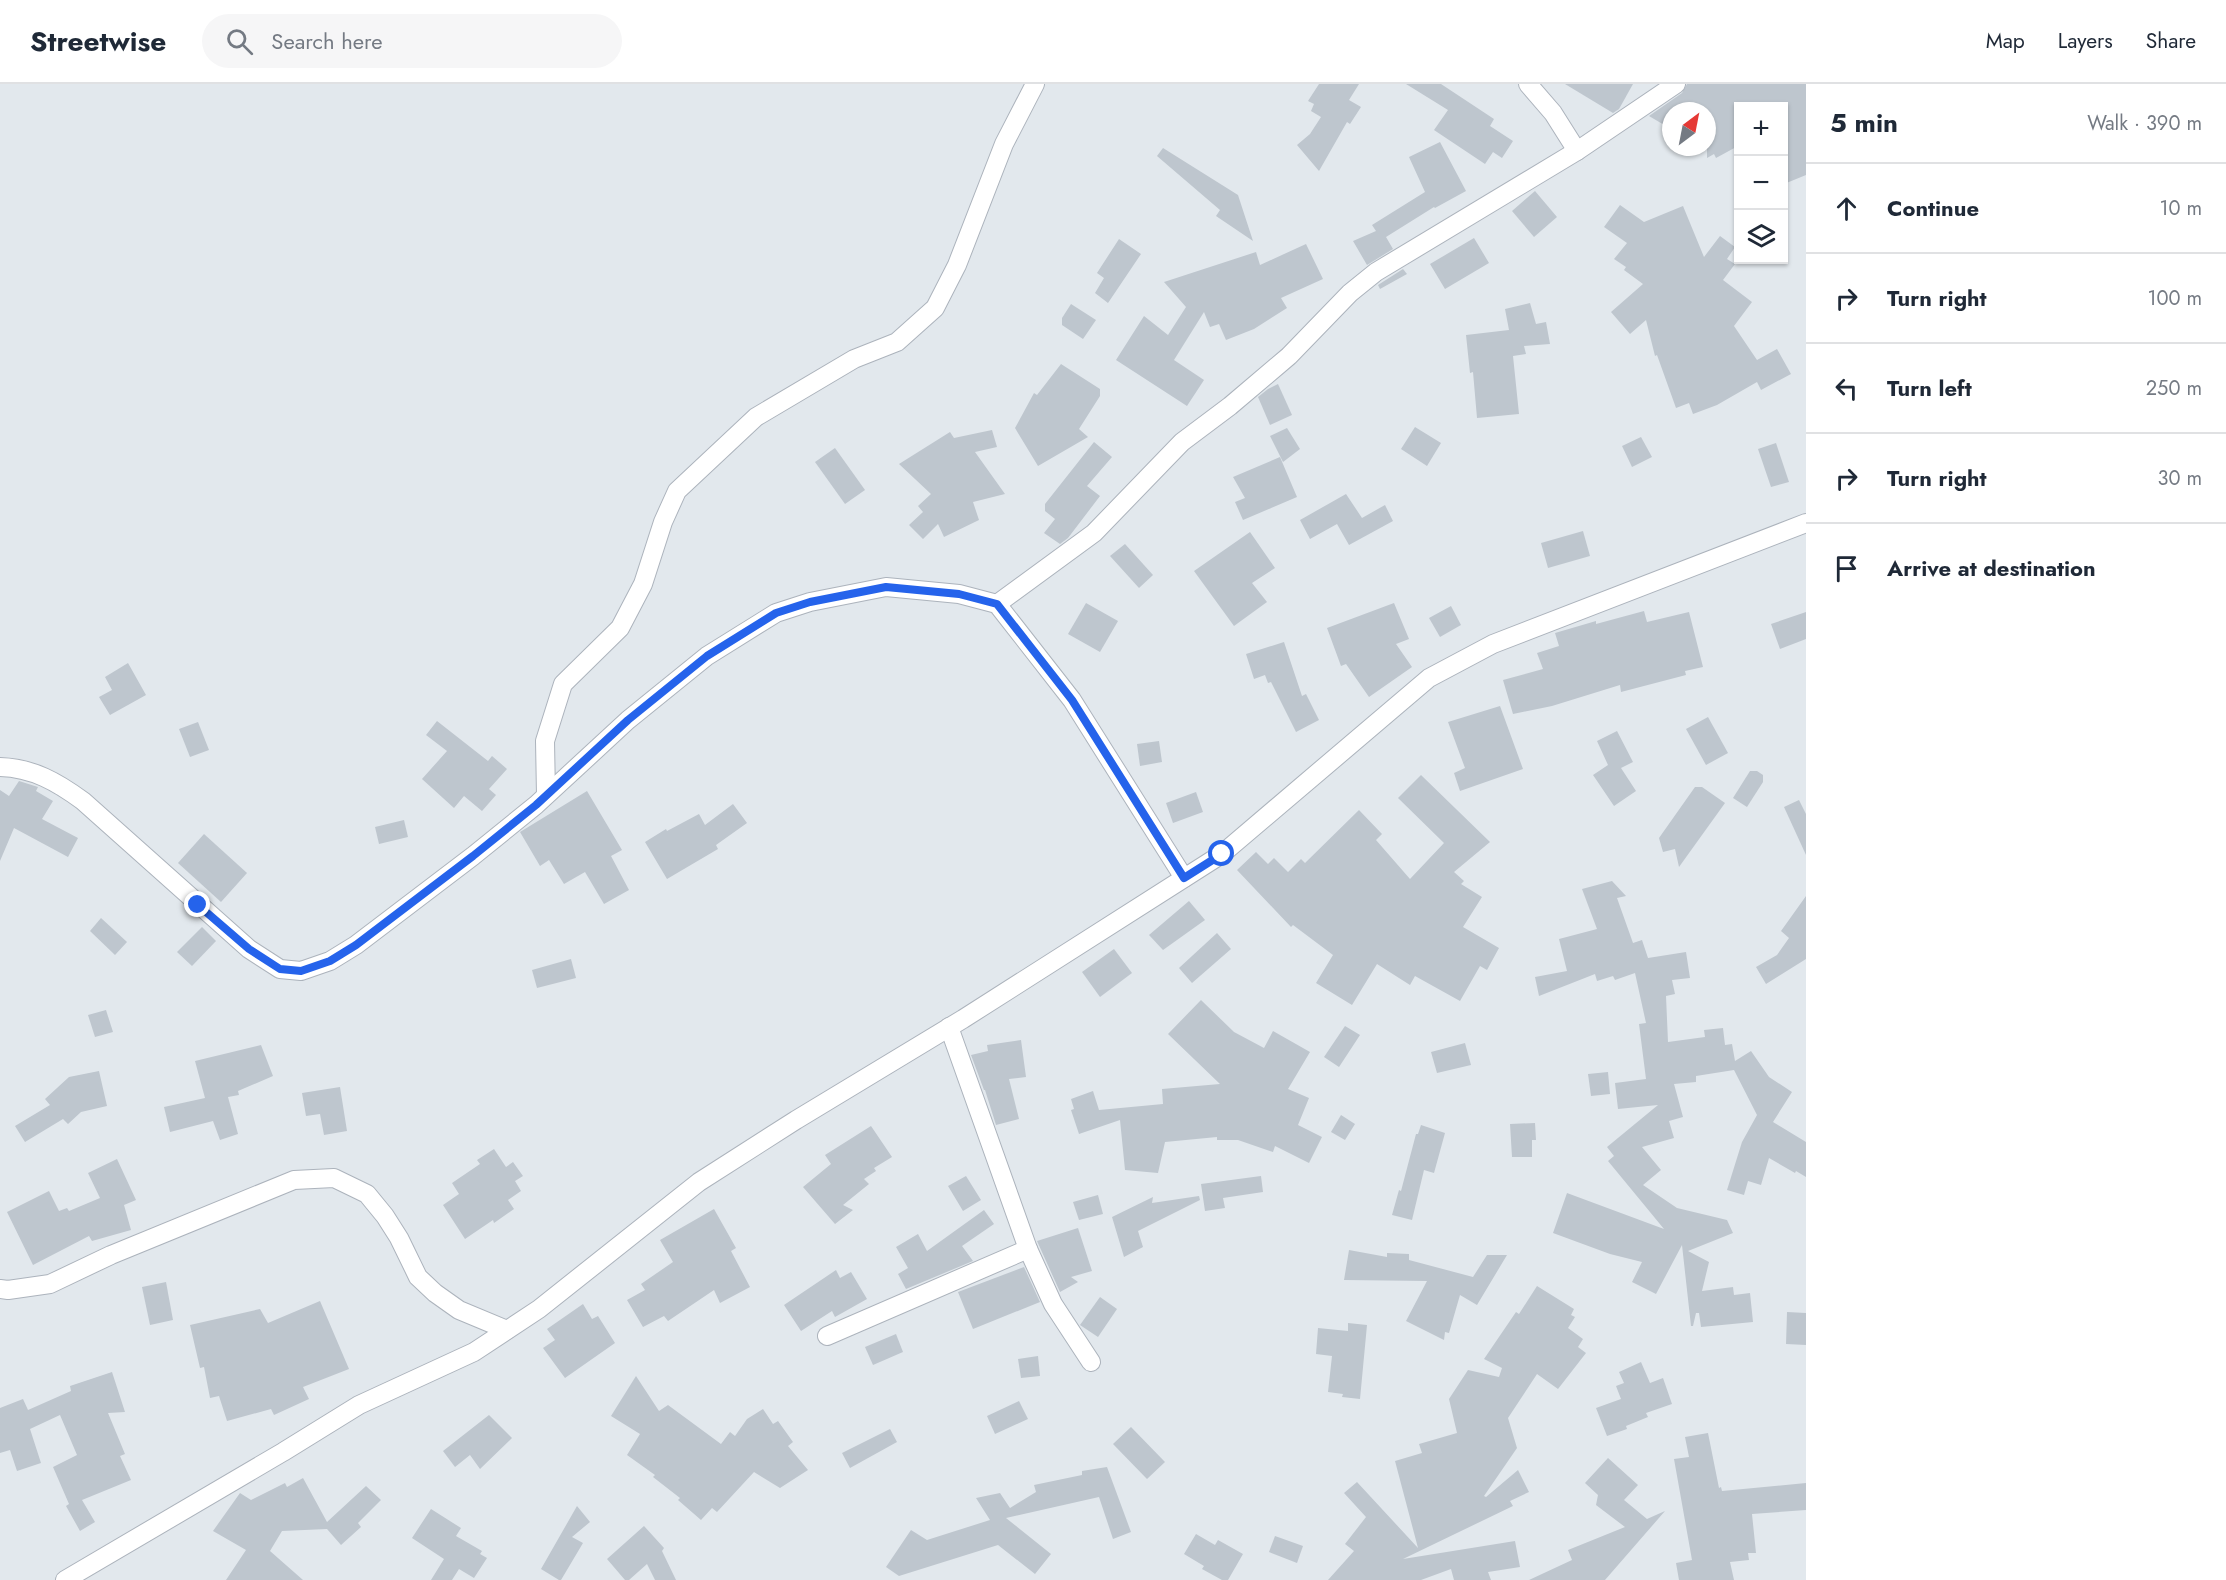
<!DOCTYPE html>
<html lang="en">
<head>
<meta charset="utf-8">
<style>
  :root { --surface:#fff; --page:#f6f6f7; --text:#1f2937; --muted:#747a83; --line:#e0e1e3 }
  body { margin:0; font-family:Jost,sans-serif; background:var(--page); color:var(--text) }
  .controls { position:absolute; right:18px; top:18px; display:grid; overflow:hidden; border-radius:0px; box-shadow:0 2px 4px #0004 }
  .controls button { width:54px; height:54px; display:grid; place-items:center; padding:0; border:0; border-bottom:2px solid var(--line); background:var(--surface); color:var(--text); font:30px sans-serif }
  .compass { position:absolute; left:1662px; top:18px; width:54px; height:54px; border-radius:50%; background:var(--surface); box-shadow:0 2px 4px #0004; rotate:32deg }
  .stop { position:absolute; width:18px; height:18px; margin:-14px; border:4px solid #2563eb; border-radius:50%; background:#fff }
  .stop.end { background:#2563eb; border-color:#fff; box-shadow:0 2px 6px #0008 }
  .list { margin:0; padding:0; list-style:none }
  h2 { display:flex; justify-content:space-between; align-items:center; height:78px; margin:0; padding:0 24px; font-size:26px }
  h2 small { font-size:20px; font-weight:400; color:var(--muted) }
  .list li { display:grid; grid-template-columns:39px 1fr auto; gap:18px; align-items:center; box-sizing:border-box; height:90px; padding:0 24px; border-top:2px solid var(--line) }
  .list b { display:block; font-size:22px; white-space:nowrap }
  .list em { font-size:20px; font-style:normal; color:var(--muted) }
  .icon { flex:none; width:33px; height:33px; fill:none; stroke:currentColor; stroke-width:2; stroke-linecap:round; stroke-linejoin:round }
  .map { position:relative; flex:none; width:1806px; height:1496px; overflow:hidden }
  header { display:flex; align-items:center; gap:36px; box-sizing:border-box; height:84px; padding:0 30px; background:var(--surface); border-bottom:2px solid var(--line) }
  header strong { font-size:28px }
  nav { display:flex; gap:33px; margin-inline-start:auto; font-size:21px }
  .search { width:420px; height:54px; background:var(--page); display:flex; align-items:center; gap:15px; box-sizing:border-box; padding:0 21px; border-radius:33px; color:var(--muted); font-size:22px }
  main { display:flex }
  aside { flex:1; background:var(--surface) }
  .map>svg:first-child { display:block }
  .building { fill:#bec6ce }
  .lines { fill:none; stroke-linecap:round; stroke-linejoin:round }
  .minor-casing { stroke:#acb3bc; stroke-width:20 }
  .minor { stroke:#fff; stroke-width:18 }
  .route { stroke:#2563eb; stroke-width:8 }
</style>
</head>
<body>
<header>
<strong>Streetwise</strong>
<div class="search"><svg class="icon" aria-label="search" viewBox="0 0 24 24"><circle cx="10" cy="10" r="6"/><path d="M15 15l6 6"/></svg>Search here</div>
<nav><a>Map</a><a>Layers</a><a>Share</a></nav>
</header>
<main>
<div class="map">
<svg width="1806" height="1496" viewBox="0 0 1806 1496">
  <rect width="100%" height="100%" fill="#e2e8ed"/>
  <g class="building">
    <path d="M1319,0H1359L1349,16L1361,23L1350,40L1347,38L1319,87L1297,61L1310,50L1321,33L1311,27L1314,20L1308,17Z"/>
    <path d="M1406,0H1441L1494,35L1490,42L1513,57L1502,74L1493,68L1485,80L1434,46L1448,26Z"/>
    <path d="M1565,0H1633L1619,25L1613,29Z"/>
    <path d="M1687,0H1806V91L1784,100V22H1738V62L1716,74L1714,70L1707,74V27H1671V45L1649,32L1682,9Z"/>
    <path d="M1440,58L1466,107L1435,124L1434,123L1386,153L1393,165L1367,181L1353,157L1376,147L1372,141L1425,108L1409,73Z"/>
    <path d="M1163,64L1238,111L1253,157L1216,132L1220,126L1157,72Z"/>
    <path d="M1535,107L1557,133L1534,153L1512,127Z"/>
    <path d="M1620,121L1644,138L1683,122L1704,173L1720,152L1735,163L1727,175L1735,180L1723,196L1752,218L1734,242L1757,276L1777,265L1791,290L1761,306L1757,298L1717,321L1693,330L1689,319L1676,324L1657,271L1655,272L1646,236L1630,250L1611,228L1643,200L1624,186L1626,183L1614,175L1627,159L1604,143Z"/>
    <path d="M1474,154L1489,179L1445,205L1430,180Z"/>
    <path d="M1119,155L1141,170L1108,219L1095,209L1104,194L1097,189Z"/>
    <path d="M1306,160L1323,195L1281,214L1287,224L1254,245L1226,256L1219,240L1210,243L1204,228L1174,276L1204,296L1187,322L1116,276L1144,232L1168,251L1186,223L1164,198L1256,168L1260,181Z"/>
    <path d="M1403,185L1407,190L1380,205L1378,201Z"/>
    <path d="M1530,219L1536,240L1546,238L1550,260L1524,262L1526,270L1513,272L1519,330L1477,334L1473,288L1470,289L1466,251L1509,246L1505,225Z"/>
    <path d="M1071,220L1096,236L1083,255L1062,241V234Z"/>
    <path d="M1061,280L1100,305V312L1079,345L1088,353L1038,382L1015,344L1034,309L1037,311Z"/>
    <path d="M1278,300L1292,331L1270,341L1258,313L1268,305Z"/>
    <path d="M1415,343L1441,359L1427,382L1401,365Z"/>
    <path d="M1287,344L1300,365L1283,378L1270,352Z"/>
    <path d="M992,346L997,363L975,368L1005,410L973,418L979,436L944,453L938,440L923,455L909,441L923,428L918,422L931,410L899,380L950,348L954,354Z"/>
    <path d="M1641,353L1652,373L1632,383L1622,362Z"/>
    <path d="M1094,358L1112,373L1087,402L1100,412L1068,454L1060,460L1044,449L1055,435L1045,427V420Z"/>
    <path d="M1776,359L1789,398L1771,403L1758,365Z"/>
    <path d="M835,364L865,406L845,420L815,378Z"/>
    <path d="M1280,373L1297,413L1243,436L1235,418L1245,414L1233,393Z"/>
    <path d="M1346,410L1362,434L1385,421L1393,437L1349,461L1337,440L1310,455L1300,436Z"/>
    <path d="M1583,447L1590,472L1548,484L1541,459Z"/>
    <path d="M1250,448L1275,484L1252,499L1267,518L1234,542L1194,487Z"/>
    <path d="M1125,460L1153,491L1139,504L1110,472Z"/>
    <path d="M1086,519L1118,537L1100,568L1068,550Z"/>
    <path d="M1394,519L1409,555L1396,560L1412,583L1369,613L1346,580L1341,582L1327,544Z"/>
    <path d="M1451,522L1461,541L1440,553L1429,534Z"/>
    <path d="M1644,527L1647,538L1689,528L1703,583L1685,587L1686,591L1621,608L1620,601L1552,622L1513,630L1503,596L1543,585L1537,569L1559,562L1555,549L1596,537V540Z"/>
    <path d="M1806,528V555L1780,565L1771,540Z"/>
    <path d="M1284,558L1302,612L1306,610L1319,636L1296,648L1271,598L1268,599L1265,591L1254,595L1246,570Z"/>
    <path d="M128,579L146,611L110,631L99,613L112,606L105,593Z"/>
    <path d="M1500,622L1523,685L1460,707L1454,689L1465,684L1448,638Z"/>
    <path d="M1708,633L1728,669L1706,681L1686,645Z"/>
    <path d="M437,637L488,677L492,672L507,685L489,705L496,711L482,727L464,712L454,724L422,695L447,667L426,651Z"/>
    <path d="M198,638L209,666L190,673L179,645Z"/>
    <path d="M1617,647L1633,678L1621,684L1636,707L1614,722L1593,691L1608,681L1597,657Z"/>
    <path d="M1159,657L1162,678L1140,682L1137,660Z"/>
    <path d="M1750,687H1757L1763,691V698L1747,723L1733,714Z"/>
    <path d="M1421,691L1490,758L1454,788L1464,797L1461,800L1482,813L1463,843L1499,864L1487,886L1480,882L1460,917L1415,892L1410,901L1377,880L1352,921L1316,899L1333,871L1293,841L1291,843L1237,786L1256,768L1268,780L1274,774L1288,788L1301,775L1305,779L1359,726L1382,750L1376,756L1410,795L1444,759L1398,714Z"/>
    <path d="M19,697L38,703L36,707L53,717L42,735L78,754L68,773L14,744L0,777V706L9,712Z"/>
    <path d="M1695,703H1702L1725,719L1679,783L1675,765L1663,768L1659,754Z"/>
    <path d="M587,707L622,766L611,772L629,806L604,820L585,788L564,800L549,776L540,782L520,748Z"/>
    <path d="M1196,708L1203,728L1173,739L1166,719Z"/>
    <path d="M1799,716L1806,730V771L1784,723Z"/>
    <path d="M733,720L747,739L716,761L718,765L667,795L645,758L666,745L667,747L699,730L705,741Z"/>
    <path d="M404,736L408,753L379,760L375,743Z"/>
    <path d="M204,750L247,789L221,818L178,779Z"/>
    <path d="M1612,797L1626,812L1617,814L1633,859L1642,856L1648,874L1686,868L1690,894L1672,896L1675,910L1666,912L1668,958L1705,953L1704,946L1723,944L1725,961L1732,960L1735,977L1751,967L1769,993L1792,1008L1773,1038L1806,1058V1093L1796,1087L1795,1089L1769,1074L1761,1101L1748,1097L1744,1111L1727,1106L1742,1058L1757,1031L1734,986L1696,992V998L1674,1000L1683,1033L1669,1037L1674,1054L1642,1063L1661,1086L1643,1101L1677,1124L1727,1136L1733,1149L1688,1167L1709,1178L1702,1207L1733,1203L1734,1211L1750,1209L1753,1238L1701,1243L1699,1229H1696L1693,1242H1691L1682,1161L1656,1210L1632,1198L1642,1178L1610,1170L1553,1149L1567,1109L1664,1145L1608,1077L1614,1072L1607,1063L1658,1021L1618,1025L1615,999L1646,995L1639,940L1646,939L1635,889L1615,896L1613,892L1597,897L1595,890L1539,912L1535,893L1567,887L1559,855L1597,845L1582,805Z"/>
    <path d="M1806,812V875L1766,900L1756,883L1777,871L1789,854L1781,847Z"/>
    <path d="M1189,817L1205,836L1163,866L1149,851Z"/>
    <path d="M101,834L127,858L115,871L90,847Z"/>
    <path d="M202,843L216,857L192,882L177,868Z"/>
    <path d="M1217,849L1231,865L1192,899L1179,884Z"/>
    <path d="M1114,865L1132,889L1100,913L1082,888Z"/>
    <path d="M571,875L576,894L537,904L532,886Z"/>
    <path d="M1201,916L1234,948L1264,964L1273,947L1310,968L1288,1005L1309,1014L1298,1041L1322,1053L1309,1079L1275,1062L1273,1068L1238,1056H1217V1053L1165,1058L1158,1089L1125,1086L1120,1036L1079,1050L1071,1026L1074,1025L1071,1015L1093,1007L1099,1026L1163,1020L1162,1005L1220,1000L1168,950Z"/>
    <path d="M106,926L113,948L95,953L88,931Z"/>
    <path d="M1345,942L1360,951L1339,983L1324,973Z"/>
    <path d="M1021,956L1026,993L1009,995L1019,1035L996,1041L985,1006H984L971,971L988,967L987,961Z"/>
    <path d="M1465,959L1471,981L1437,989L1431,968Z"/>
    <path d="M261,961L273,992L238,1007L239,1011L228,1013L238,1050L220,1056L213,1037L170,1048L164,1023L205,1014L195,977Z"/>
    <path d="M99,987L107,1022L81,1028L68,1040L63,1035L25,1058L15,1042L50,1021L45,1015L69,993Z"/>
    <path d="M1608,988L1610,1010L1591,1012L1588,990Z"/>
    <path d="M340,1003L347,1047L324,1051L320,1030L306,1032L302,1009Z"/>
    <path d="M1341,1031L1355,1040L1345,1056L1331,1048Z"/>
    <path d="M1535,1039L1536,1056H1532V1073H1512L1510,1040Z"/>
    <path d="M1421,1041L1445,1049L1434,1089L1424,1086L1412,1136L1392,1131L1399,1106L1401,1107L1416,1050H1418Z"/>
    <path d="M871,1042L892,1073L874,1084L876,1087L864,1095L869,1100L843,1121L853,1126L835,1140L803,1103L831,1080L825,1071Z"/>
    <path d="M494,1065L506,1083L513,1078L523,1092L515,1097L521,1107L508,1116L514,1125L494,1139L493,1136L465,1155L443,1121L459,1110L452,1099L480,1080L477,1076Z"/>
    <path d="M117,1075L136,1116L124,1121L131,1146L92,1157L89,1152L33,1181L7,1128L49,1107L59,1127L67,1124L69,1127L100,1114L88,1089Z"/>
    <path d="M966,1092L981,1116L963,1127L948,1102Z"/>
    <path d="M1261,1092L1263,1108L1223,1114L1225,1124L1205,1127L1201,1100Z"/>
    <path d="M1098,1111L1103,1130L1079,1136L1073,1118Z"/>
    <path d="M1199,1112L1200,1116L1138,1147L1143,1163L1124,1173L1112,1133L1153,1113L1152,1119Z"/>
    <path d="M714,1125L736,1164L731,1167L750,1203L720,1219L714,1206L668,1237L664,1232L643,1243L627,1216L645,1206L641,1200L673,1178L660,1156Z"/>
    <path d="M984,1126L994,1140L962,1162L973,1177L906,1205L898,1190L908,1184L896,1163L918,1150L927,1167Z"/>
    <path d="M1078,1144L1092,1187L1071,1193L1078,1198L1060,1208L1037,1157Z"/>
    <path d="M1349,1166L1387,1173V1169L1409,1170V1176L1473,1193L1487,1171H1507L1477,1221L1460,1211L1449,1249L1445,1248L1444,1256L1406,1237L1427,1197L1344,1196Z"/>
    <path d="M1024,1183L1040,1218L973,1245L958,1208Z"/>
    <path d="M836,1186L840,1194L851,1188L867,1215L835,1233L832,1227L801,1247L784,1221Z"/>
    <path d="M166,1198L173,1236L150,1241L142,1203Z"/>
    <path d="M1537,1202L1574,1225L1571,1231L1575,1233L1568,1244L1583,1255L1578,1263L1586,1269L1558,1305L1537,1290L1508,1334L1517,1364L1484,1412L1486,1413L1518,1386L1529,1408L1510,1417L1513,1422L1403,1475L1515,1457L1520,1483L1488,1488L1491,1496H1454L1451,1485L1421,1496H1328L1354,1467L1345,1460L1366,1433L1344,1409L1357,1398L1418,1464L1395,1377L1422,1369L1419,1360L1457,1349L1449,1315L1468,1286L1499,1293L1502,1284L1484,1275L1516,1228L1519,1230Z"/>
    <path d="M1100,1213L1117,1225L1098,1253L1080,1241Z"/>
    <path d="M320,1217L349,1285L303,1303L309,1315L274,1331L271,1325L227,1337L219,1312L210,1314L204,1283L200,1284L190,1241L260,1225L268,1239Z"/>
    <path d="M583,1220L592,1235L598,1232L615,1259L565,1294L543,1264L555,1256L547,1245Z"/>
    <path d="M1787,1228L1806,1229V1261L1786,1260Z"/>
    <path d="M1348,1239L1367,1241L1360,1315L1342,1313L1343,1310L1328,1308L1332,1272L1316,1270L1318,1244L1348,1247Z"/>
    <path d="M896,1250L903,1268L873,1281L865,1263Z"/>
    <path d="M1038,1272L1040,1292L1021,1294L1018,1275Z"/>
    <path d="M1641,1278L1650,1299L1663,1294L1672,1320L1646,1329L1648,1333L1626,1342L1627,1345L1607,1352L1596,1324L1621,1315L1616,1302L1624,1299L1619,1288Z"/>
    <path d="M112,1288L125,1328L108,1329L125,1370L120,1372L131,1396L82,1416L95,1438L80,1447L66,1422L69,1420L53,1383L77,1371L60,1331L30,1345L41,1379L17,1387L10,1366L0,1369V1324L23,1315L28,1326L71,1307L70,1302Z"/>
    <path d="M636,1292L659,1327L668,1321L721,1360L730,1348L735,1352L747,1335L763,1325L773,1340L778,1337L793,1358L788,1362L808,1386L780,1404L754,1388L717,1428L712,1424L701,1436L678,1416L680,1414L653,1393L655,1391L627,1371L640,1350L611,1332Z"/>
    <path d="M1019,1317L1028,1335L995,1350L987,1332Z"/>
    <path d="M489,1331L512,1354L480,1385L470,1371L455,1383L443,1367Z"/>
    <path d="M1131,1343L1165,1378L1147,1395L1113,1360Z"/>
    <path d="M890,1345L897,1358L850,1384L842,1369Z"/>
    <path d="M1708,1349L1719,1404L1721,1403L1722,1407L1806,1399V1426L1752,1430L1756,1469H1748L1749,1476L1730,1478L1734,1496H1679L1676,1479L1692,1476L1674,1375L1689,1373L1685,1353Z"/>
    <path d="M1608,1374L1638,1401L1624,1416L1647,1435L1665,1427L1605,1496H1529L1572,1476L1568,1466L1625,1443L1596,1421L1598,1411L1585,1399Z"/>
    <path d="M1107,1383L1131,1448L1113,1455L1099,1413L1006,1434L1051,1470L1035,1490L998,1461L899,1492L886,1483L911,1446L927,1456L990,1436L976,1414L1000,1409L1010,1424L1036,1408L1034,1401L1082,1391V1387Z"/>
    <path d="M303,1394L327,1438L366,1402L381,1416L358,1439L361,1443L341,1461L327,1445L282,1447L270,1467L303,1496H226L246,1466L213,1447L240,1409L251,1416L285,1399L287,1403Z"/>
    <path d="M577,1422L590,1438L572,1453L583,1459L561,1496H559L541,1485Z"/>
    <path d="M431,1425L461,1444L456,1452L482,1467L480,1470L487,1474L474,1494L459,1485L452,1496H431L444,1475L412,1454Z"/>
    <path d="M644,1442L664,1464L662,1467L676,1496H655L647,1480L629,1496H625L607,1475Z"/>
    <path d="M1196,1450L1215,1461L1218,1456L1243,1470L1228,1496H1222L1202,1485L1204,1482L1184,1470Z"/>
    <path d="M1275,1452L1303,1462L1297,1479L1269,1468Z"/>
  </g>
  <g class="lines">
    <g class="minor-casing">
      <g id="minor">
        <path d="M1528,0L1553,29L1577,67"/>
        <path d="M997,520L1094,449L1182,358L1230,322L1289,272L1350,209L1376,188L1577,67L1676,0"/>
        <path d="M0,683C33,684 57,698 83,717L249,865L280,885L301,887L330,877L356,861L473,772L536,721L628,636L707,572L776,529L810,518L886,503L959,510L997,520L1072,616L1184,794"/>
        <path d="M546,711L545,657L563,600L620,544L643,500L663,438L677,407L756,333L854,275L897,258L935,224L957,181L1004,60L1035,0"/>
        <path d="M949,943L1028,1165L1053,1220L1091,1278"/>
        <path d="M0,1205L8,1206L50,1200L111,1171L294,1096L334,1094L367,1110L385,1132L399,1154L418,1193L435,1209L459,1226L507,1246"/>
        <path d="M827,1252L1028,1165"/>
        <path d="M65,1496L283,1368L359,1321L474,1268L539,1225L699,1098L796,1036L963,935L1222,770L1429,594L1493,560L1806,439"/>
      </g>
    </g>
    <use href="#minor" class="minor"/>
  </g>
  <g class="lines">
    <path class="route" d="M198,821L249,865L280,885L301,887L330,877L356,861L473,772L536,721L628,636L707,572L776,529L810,518L886,503L959,510L997,520L1072,616L1184,794L1222,770"/>
  </g>
</svg>
<div class="controls">
<button>+</button>
<button>−</button>
<button><svg class="icon" aria-label="layers" viewBox="0 0 24 24"><path d="M12 4l9 5-9 5-9-5zM3 14l9 5 9-5"/></svg></button>
</div>
<svg class="compass" viewBox="-18 -18 36 36"><path d="M0-13l5 13h-10z" fill="#e53935"/><path d="M0 13l5-13h-10z" fill="#747a83"/></svg>
<div class="stop" style="left:1222px;top:770px"></div>
<div class="stop end" style="left:198px;top:821px"></div>
</div>
<aside>
<h2>5 min<small>Walk · 390 m</small></h2>
<ul class="list">
<li><svg class="icon" aria-label="ahead" viewBox="0 0 24 24"><path d="M12 20V5M6 11l6-6 6 6"/></svg><div><b>Continue</b></div><em>10 m</em></li>
<li><svg class="icon" aria-label="right" viewBox="0 0 24 24"><path d="M7 20v-9h11M14 6l5 5-5 5"/></svg><div><b>Turn right</b></div><em>100 m</em></li>
<li><svg class="icon" aria-label="left" viewBox="0 0 24 24"><path d="M17 20v-9H6M10 6l-5 5 5 5"/></svg><div><b>Turn left</b></div><em>250 m</em></li>
<li><svg class="icon" aria-label="right" viewBox="0 0 24 24"><path d="M7 20v-9h11M14 6l5 5-5 5"/></svg><div><b>Turn right</b></div><em>30 m</em></li>
<li><svg class="icon" aria-label="arrive" viewBox="0 0 24 24"><path d="M6 21V4h12l-3 4 3 4H6"/></svg><div><b>Arrive at destination</b></div></li>
</ul>
</aside>
</main>
</body>
</html>
